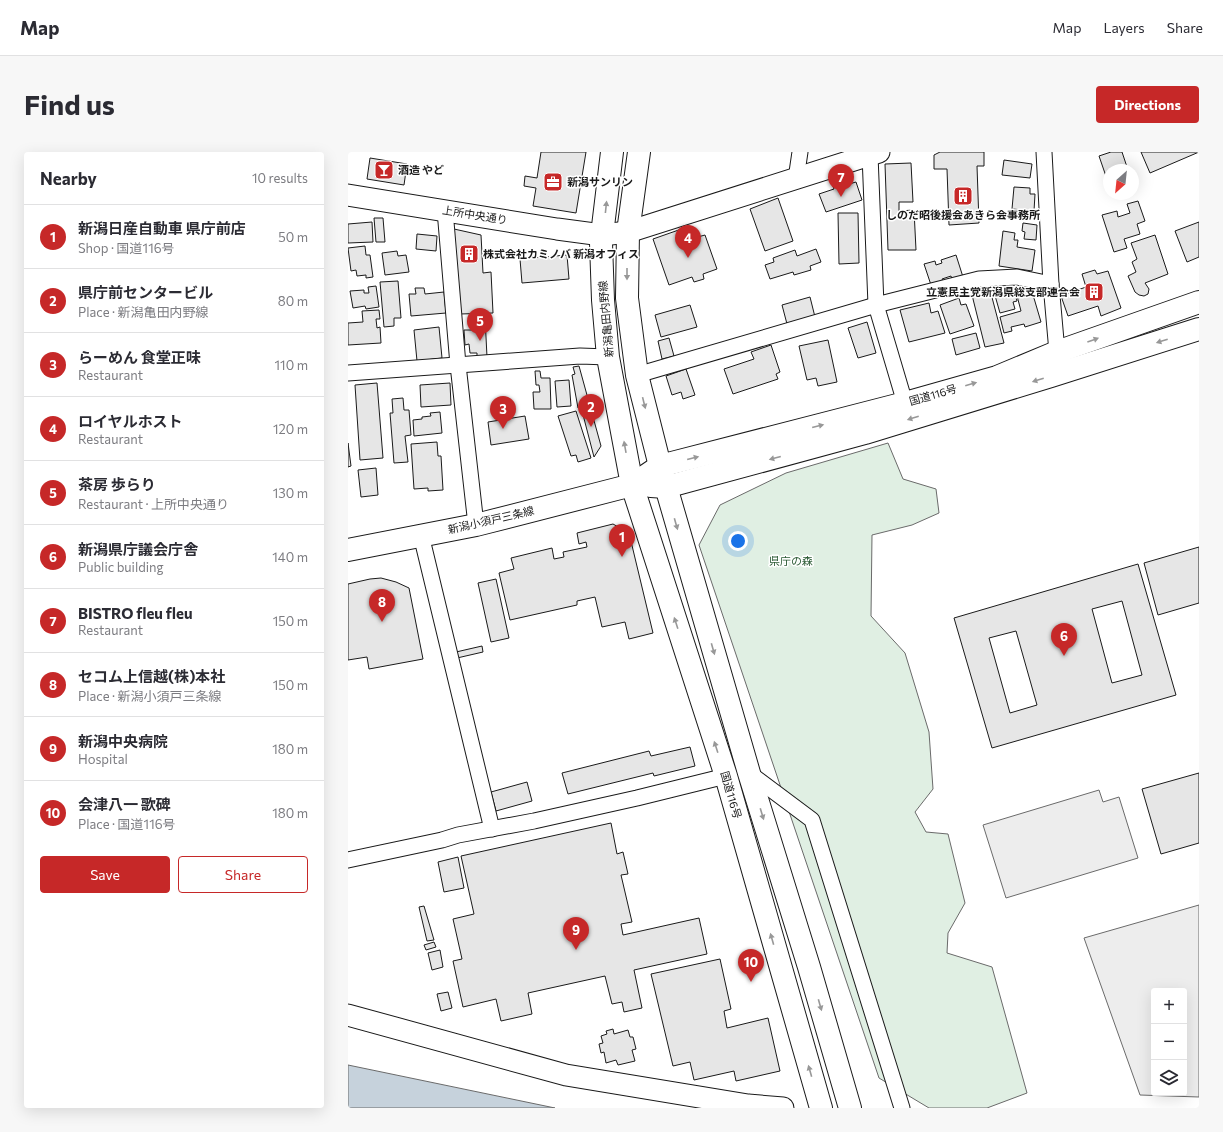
<!DOCTYPE html>
<html lang="en">
<head>
<meta charset="utf-8">
<style>
  :root { --surface:#fff; --page:#f7f7f7; --text:#2b2b33; --muted:#7c7c81; --line:#e1e1e2; --accent:#c62828 }
  body { margin:0; font-family:Commissioner,"Noto Sans JP",sans-serif; background:var(--page); color:var(--text) }
  .controls { position:absolute; right:12px; bottom:12px; display:grid; overflow:hidden; border-radius:4px; box-shadow:0 4px 16px #0002 }
  .controls button { width:36px; height:36px; display:grid; place-items:center; padding:0; border:0; border-bottom:1px solid var(--line); background:var(--surface); color:var(--text); font:20px sans-serif }
  .compass { position:absolute; left:755px; top:12px; width:36px; height:36px; border-radius:50%; background:var(--surface); box-shadow:0 4px 16px #0002; rotate:207deg }
  .you { position:absolute; left:390px; top:389px; width:14px; height:14px; margin:-10px; border:3px solid #fff; border-radius:50%; background:#1a73e8; box-shadow:0 0 0 6px #1a73e833 }
  .badge { display:grid; place-items:center; width:26px; height:26px; border-radius:50%; background:var(--accent); color:#fff; font-size:13px; font-weight:700 }
  .pin { position:absolute; translate:-50% -33px; filter:drop-shadow(0 1px 2px #0008) }
  .pin::after { content:''; position:absolute; top:21px; width:14px; height:12px; background:inherit; clip-path:polygon(0 0,100% 0,50% 100%) }
  .list { margin:0; padding:0; list-style:none }
  h2 { display:flex; justify-content:space-between; align-items:center; height:52px; margin:0; padding:0 16px; font-size:17px }
  h2 small { font-size:13px; font-weight:400; color:var(--muted) }
  .list li { display:grid; grid-template-columns:26px 1fr auto; gap:12px; align-items:center; box-sizing:border-box; height:64px; padding:0 16px; border-top:1px solid var(--line) }
  .list b { display:block; font-size:15px; white-space:nowrap }
  .list p { margin:0; font-size:13px; white-space:nowrap; color:var(--muted) }
  .list em { font-size:13px; font-style:normal; color:var(--muted) }
  .actions { display:flex; gap:8px; padding:12px 16px }
  .actions a { flex:1; padding:9px 0; border:1px solid var(--accent); border-radius:4px; text-align:center; font-size:14px; color:var(--accent) }
  .actions .main { background:var(--accent); color:#fff }
  .icon { flex:none; width:22px; height:22px; fill:none; stroke:currentColor; stroke-width:2; stroke-linecap:round; stroke-linejoin:round }
  .map { position:relative; flex:none; width:851px; height:956px; overflow:hidden; border-radius:4px }
  header { display:flex; align-items:center; gap:24px; box-sizing:border-box; height:56px; padding:0 20px; background:var(--surface); border-bottom:1px solid var(--line) }
  header strong { font-size:19px }
  nav { display:flex; gap:22px; margin-inline-start:auto; font-size:14px }
  .intro { display:flex; align-items:center; justify-content:space-between; box-sizing:border-box; height:96px; padding:0 24px }
  h1 { margin:0; font-size:28px }
  .button { padding:10px 18px; border-radius:4px; background:var(--accent); color:#fff; font-size:14px; font-weight:700 }
  main { display:flex; gap:24px; padding:0 24px }
  aside { flex:1; background:var(--surface); border-radius:4px; box-shadow:0 4px 16px #0002 }
  .map>svg:first-child { display:block }
  .green { fill:#e0efe3; stroke:#6a6a6a }
  .parking { fill:#ededed; stroke:#6a6a6a; fill-rule:evenodd }
  .water { fill:#c6d2dc; stroke:#6a6a6a }
  .building { fill:#e6e6e6; stroke:#1a1a1a; fill-rule:evenodd }
  .lines { fill:none; stroke-linecap:round; stroke-linejoin:round }
  .street-casing { stroke:#1a1a1a; stroke-width:17 }
  .secondary-casing { stroke:#1a1a1a; stroke-width:23 }
  .primary-casing { stroke:#1a1a1a; stroke-width:24 }
  .highway-casing { stroke:#1a1a1a; stroke-width:24 }
  .street { stroke:#fff; stroke-width:15 }
  .secondary { stroke:#fff; stroke-width:21 }
  .primary { stroke:#fff; stroke-width:22 }
  .highway { stroke:#fff; stroke-width:22 }
  .oneway { fill:#989898 }
  .labels { text-anchor:middle; stroke-width:3; stroke-linejoin:round; paint-order:stroke }
  .poi-label { font-size:11px; font-weight:bold; fill:#1a1a1a; stroke:#fff; text-anchor:start }
  .street-label { font-size:11px; fill:#1a1a1a; stroke:#fff }
  .park-label { font-size:11px; fill:#2b5a34; stroke:#fff }
</style>
</head>
<body>
<header>
<strong>Map</strong>
<nav><a>Map</a><a>Layers</a><a>Share</a></nav>
</header>
<div class="intro"><h1>Find us</h1><a class="button">Directions</a></div>
<main>
<aside>
<h2>Nearby<small>10 results</small></h2>
<ul class="list">
<li><span class="badge">1</span><div><b>新潟日産自動車 県庁前店</b><p>Shop · 国道116号</p></div><em>50 m</em></li>
<li><span class="badge">2</span><div><b>県庁前センタービル</b><p>Place · 新潟亀田内野線</p></div><em>80 m</em></li>
<li><span class="badge">3</span><div><b>らーめん 食堂正味</b><p>Restaurant</p></div><em>110 m</em></li>
<li><span class="badge">4</span><div><b>ロイヤルホスト</b><p>Restaurant</p></div><em>120 m</em></li>
<li><span class="badge">5</span><div><b>茶房 歩らり</b><p>Restaurant · 上所中央通り</p></div><em>130 m</em></li>
<li><span class="badge">6</span><div><b>新潟県庁議会庁舎</b><p>Public building</p></div><em>140 m</em></li>
<li><span class="badge">7</span><div><b>BISTRO fleu fleu</b><p>Restaurant</p></div><em>150 m</em></li>
<li><span class="badge">8</span><div><b>セコム上信越(株)本社</b><p>Place · 新潟小須戸三条線</p></div><em>150 m</em></li>
<li><span class="badge">9</span><div><b>新潟中央病院</b><p>Hospital</p></div><em>180 m</em></li>
<li><span class="badge">10</span><div><b>会津八一 歌碑</b><p>Place · 国道116号</p></div><em>180 m</em></li>
</ul>
<div class="actions"><a class="main">Save</a><a>Share</a></div>
</aside>
<div class="map">
<svg width="851" height="956" viewBox="0 0 851 956">
  <rect width="100%" height="100%" fill="#fff"/>
  <path class="green" d="M540,291L555,327L588,337L591,361L564,373L524,383L523,464L557,501L581,580L585,637L567,660L578,680L600,682L617,751L600,781L599,801L644,815L679,941L639,956H581L531,926L351,393L372,353L438,321Z"/>
  <g class="parking">
    <path d="M751,638L755,650L771,645L790,706L658,746L635,673Z"/>
    <path d="M851,753V945L792,943L736,786ZM806,839H836V941H806Z"/>
  </g>
  <path class="water" d="M0,913L207,956H0Z"/>
  <g class="building">
    <path d="M193,0H238L228,61L185,54L188,36L176,34L177,24L189,26Z"/>
    <path d="M592,0H636V14H629L631,71L601,73L599,17H586V3Z"/>
    <path d="M763,0H774L780,18H761V33L751,4Z"/>
    <path d="M793,0H851L802,21Z"/>
    <path d="M22,6L59,12L56,33L19,27Z"/>
    <path d="M656,8L684,12L682,26L654,23Z"/>
    <path d="M563,11L565,50H551V59L566,58L568,98H540L537,12Z"/>
    <path d="M486,25L491,27L494,34L508,30L514,48L478,60L471,42L486,37L483,29Z"/>
    <path d="M666,35L682,36V42H687L686,59L664,57Z"/>
    <path d="M430,46L445,89L417,99L402,57Z"/>
    <path d="M790,49L797,69L789,72L792,82L776,87L779,96L766,100L754,63L769,59L770,65L782,61L779,52Z"/>
    <path d="M490,61H510L511,111L491,112Z"/>
    <path d="M26,66H35L37,90H28Z"/>
    <path d="M24,70L25,90L0,91V72Z"/>
    <path d="M851,70V105L839,110L827,79Z"/>
    <path d="M675,71L689,73L688,88L676,87L677,80L674,79Z"/>
    <path d="M342,74L346,86L357,83L369,117L355,122L356,127L346,130L344,125L321,133L305,87Z"/>
    <path d="M106,77L133,83L135,121L143,120L145,161L112,162Z"/>
    <path d="M655,79L667,81L666,88H670L669,95L687,98L684,119L651,114Z"/>
    <path d="M69,82L89,84L88,99L68,97Z"/>
    <path d="M807,83L820,122L797,131L801,137L800,142L796,144L791,143L787,140L780,124L788,120L784,110L789,107L783,91Z"/>
    <path d="M17,94L18,103H22L25,125L18,126V123L9,124L8,118L3,119L0,96Z"/>
    <path d="M468,97L473,110L462,114L463,118L446,123L445,120L422,127L417,113L426,110L425,106L447,98L449,104Z"/>
    <path d="M49,99L50,104L58,103L61,120L37,123L34,101Z"/>
    <path d="M219,103L221,127L174,131L172,107Z"/>
    <path d="M608,103L615,125L604,128L603,124L594,127L595,129L583,133L576,112L587,109L588,113L594,111L593,108Z"/>
    <path d="M747,118L749,122L760,119L773,156L753,164L750,154L720,164L713,144L738,135L734,122Z"/>
    <path d="M50,129L53,166H46V174L36,175L32,130Z"/>
    <path d="M28,134L31,155L18,157L17,154L5,156L2,139L16,138V141H21L20,135Z"/>
    <path d="M641,134L656,191L637,195L623,139Z"/>
    <path d="M665,135L669,149L665,150L667,157L652,161L646,140Z"/>
    <path d="M67,136H76L77,142L96,140L98,161L63,164L61,142H68Z"/>
    <path d="M683,136L693,170L677,175L676,172L663,175L664,179L656,181L652,165L673,159L668,140Z"/>
    <path d="M462,145L467,165L439,172L434,153Z"/>
    <path d="M611,146L613,153L618,152L626,174L602,182L592,153Z"/>
    <path d="M581,151L583,161L590,159L597,181L561,190L552,158Z"/>
    <path d="M342,153L349,175L313,185L307,163Z"/>
    <path d="M31,158L32,167H28L29,176L32,175L33,191L0,193V171L15,170L14,159Z"/>
    <path d="M137,165L139,205H129V201H122L121,192L117,193L116,178H124V166Z"/>
    <path d="M519,170L528,201L510,206L500,176Z"/>
    <path d="M91,175L94,206L69,209L66,178Z"/>
    <path d="M628,181L632,196L608,203L604,187Z"/>
    <path d="M321,186L326,204L314,207L310,189Z"/>
    <path d="M480,188L489,230L470,234L468,226L459,228L451,194Z"/>
    <path d="M423,193L432,220L428,222L430,227L385,242L376,217L406,207L403,200Z"/>
    <path d="M231,214L253,294L246,305L233,255L230,256L224,223L227,222L225,215Z"/>
    <path d="M338,217L347,243L335,247L333,240L324,243L318,224Z"/>
    <path d="M187,219H192L193,226H202L203,257H186L185,240H192L191,233H188Z"/>
    <path d="M221,228L223,254L209,255L207,229Z"/>
    <path d="M29,231L35,306L12,308L7,233Z"/>
    <path d="M102,231L103,253L73,255L72,233Z"/>
    <path d="M55,246L56,258H61L63,283L57,284L60,310L46,311L42,261H45L44,247Z"/>
    <path d="M228,259L243,306L230,310L228,303L223,304L210,264Z"/>
    <path d="M92,260L94,281L66,284L65,268L74,267V265L83,264L82,261Z"/>
    <path d="M177,264L181,287L143,293L140,270Z"/>
    <path d="M89,290L90,304H93L95,338L80,339V336L66,337L63,292Z"/>
    <path d="M0,291L3,314L0,315Z"/>
    <path d="M28,316L30,343L13,345L10,318Z"/>
    <path d="M265,372L281,381L305,481L281,487L277,470L254,475L247,445L229,449V453L162,468L151,421L166,417L163,406L204,396L206,407L216,405L215,400L239,395L238,390L231,392L229,381Z"/>
    <path d="M851,395V451L810,463L796,411Z"/>
    <path d="M790,412L828,543L644,596L606,466ZM774,449L794,523L764,531L744,457ZM668,479L689,553L662,561L641,486Z"/>
    <path d="M33,426L48,430L61,436L75,507L21,517L19,505L0,508V432L22,427Z"/>
    <path d="M148,427L161,486L143,490L130,431Z"/>
    <path d="M134,494L135,500L109,506L108,500Z"/>
    <path d="M342,595L347,614L306,624L305,621L220,642L214,621L301,599L303,604Z"/>
    <path d="M851,621V691L813,702L794,637Z"/>
    <path d="M179,630L184,649L148,659L143,640Z"/>
    <path d="M263,671L269,702L275,700L280,722L273,723L284,770L273,772L275,783L351,766L359,802L286,818L294,856L276,860L274,850L264,852L257,824L180,841L184,862L153,869L148,847L115,855L105,809L114,807L105,767L126,762L113,704Z"/>
    <path d="M110,705L116,736L96,740L90,710Z"/>
    <path d="M76,754L86,788L79,789L71,755Z"/>
    <path d="M86,790L88,795L78,798L76,793Z"/>
    <path d="M92,798L95,815L84,818L80,801Z"/>
    <path d="M372,807L383,857L376,859L379,876L420,866L432,919L388,929L386,919L346,928L342,910L325,914L303,822Z"/>
    <path d="M100,840L104,856L93,859L89,842Z"/>
    <path d="M265,877L266,882L280,878L282,885H285L288,897L284,898L287,909L270,913L268,908L258,911L256,900L253,901L251,892L255,891L253,884L259,882L258,879Z"/>
  </g>
  <g class="lines">
    <g class="street-casing">
      <g id="street">
        <path d="M696,0L703,132L709,200"/>
        <path d="M522,3L528,153L557,251"/>
        <path d="M448,27L452,0"/>
        <path d="M97,58L110,213L128,373"/>
        <path d="M0,221L232,204L260,205"/>
        <path d="M289,223L528,153L631,127L669,125L703,132"/>
        <path d="M73,383L144,677"/>
        <path d="M401,621L464,668L554,956"/>
        <path d="M0,708L94,688L110,683L186,669L289,646L378,624"/>
      </g>
    </g>
    <g class="secondary-casing">
      <g id="secondary">
        <path d="M0,43L209,77L254,83L280,80L531,0"/>
        <path d="M0,863L218,923L400,953L435,956"/>
      </g>
    </g>
    <g class="primary-casing">
      <g id="primary">
        <path d="M291,0L280,80L279,146L289,223L312,314"/>
        <path d="M0,398L128,373L284,333L260,205L255,148L253,91L264,0"/>
      </g>
    </g>
    <g class="highway-casing">
      <g id="highway">
        <path d="M312,314L401,621L461,815L502,956"/>
        <path d="M284,333L378,624L473,956"/>
        <path d="M284,333L312,314L557,251L649,225L709,200L851,150"/>
        <path d="M303,334L318,335L517,281L703,224L851,177"/>
      </g>
    </g>
    <use href="#street" class="street"/>
    <use href="#secondary" class="secondary"/>
    <use href="#primary" class="primary"/>
    <use href="#highway" class="highway"/>
  </g>
  <defs><path id="oneway-solid" d="M-6-.8H1V-3.2L6.5 0L1 3.2V.8H-6Z"/></defs>
  <g class="oneway">
    <use href="#oneway-solid" transform="translate(258 55) rotate(-84)"/>
    <use href="#oneway-solid" transform="translate(279 122) rotate(90)"/>
    <use href="#oneway-solid" transform="translate(745 188) rotate(-20)"/>
    <use href="#oneway-solid" transform="translate(814 189) rotate(162)"/>
    <use href="#oneway-solid" transform="translate(690 228) rotate(163)"/>
    <use href="#oneway-solid" transform="translate(623 232) rotate(-16)"/>
    <use href="#oneway-solid" transform="translate(296 251) rotate(76)"/>
    <use href="#oneway-solid" transform="translate(565 266) rotate(163)"/>
    <use href="#oneway-solid" transform="translate(470 274) rotate(-14)"/>
    <use href="#oneway-solid" transform="translate(277 295) rotate(-100)"/>
    <use href="#oneway-solid" transform="translate(345 306) rotate(-14)"/>
    <use href="#oneway-solid" transform="translate(427 306) rotate(165)"/>
    <use href="#oneway-solid" transform="translate(328 372) rotate(74)"/>
    <use href="#oneway-solid" transform="translate(328 471) rotate(-108)"/>
    <use href="#oneway-solid" transform="translate(365 497) rotate(74)"/>
    <use href="#oneway-solid" transform="translate(368 595) rotate(-108)"/>
    <use href="#oneway-solid" transform="translate(414 662) rotate(73)"/>
    <use href="#oneway-solid" transform="translate(424 787) rotate(-106)"/>
    <use href="#oneway-solid" transform="translate(472 853) rotate(74)"/>
    <use href="#oneway-solid" transform="translate(462 919) rotate(-106)"/>
  </g>
  <defs>
    <g id="bar-square" transform="scale(1)"><rect x="-9" y="-9" width="18" height="18" rx="4" fill="#c62828" stroke="#fff"/><path d="M-6-5H6L.8 .8V4.5H3.5V6h-7V4.5H-.8V.8Z" fill="#fff"/></g>
    <g id="office-square" transform="scale(1)"><rect x="-9" y="-9" width="18" height="18" rx="4" fill="#c62828" stroke="#fff"/><path d="M-6-3h4V-5.5h4V-3h4V5H-6ZM-1-4.5V-3h2v-1.5ZM-6 0V1H6V0Z" fill="#fff"/></g>
    <g id="building-square" transform="scale(1)"><rect x="-9" y="-9" width="18" height="18" rx="4" fill="#c62828" stroke="#fff"/><path d="M-4-6H4V6H1V3H-1V6H-4ZM-2.5-4.3h1.7v1.8h-1.7ZM.8-4.3h1.7v1.8H.8ZM-2.5-1h1.7V.8h-1.7ZM.8-1h1.7V.8H.8Z" fill="#fff"/></g>
  </defs>
  <g fill-rule="evenodd">
    <use href="#bar-square" x="36" y="18"/>
    <use href="#office-square" x="205" y="30"/>
    <use href="#building-square" x="615" y="44"/>
    <use href="#building-square" x="121" y="102"/>
    <use href="#building-square" x="746" y="140"/>
  </g>
  <g class="labels">
    <g class="poi-label">
      <text x="50" y="22">酒造 やど</text>
      <text x="219" y="34">新潟サンリン</text>
      <text x="615" y="67" text-anchor="middle">しのだ昭後援会あきら会事務所</text>
      <text x="135" y="106">株式会社カミノバ 新潟オフィス</text>
      <text x="732" y="144" text-anchor="end">立憲民主党新潟県総支部連合会</text>
    </g>
    <g class="street-label">
      <text transform="translate(127 63) rotate(9)" y="4">上所中央通り</text>
      <text transform="translate(258 167) rotate(-95)" y="4">新潟亀田内野線</text>
      <text transform="translate(585 243) rotate(-16)" y="4">国道116号</text>
      <text transform="translate(143 368) rotate(-13)" y="4">新潟小須戸三条線</text>
      <text transform="translate(383 643) rotate(74)" y="4">国道116号</text>
    </g>
    <g class="park-label">
      <text x="443" y="413">県庁の森</text>
    </g>
  </g>
</svg>
<div class="controls">
<button>+</button>
<button>−</button>
<button><svg class="icon" aria-label="layers" viewBox="0 0 24 24"><path d="M12 4l9 5-9 5-9-5zM3 14l9 5 9-5"/></svg></button>
</div>
<svg class="compass" viewBox="-18 -18 36 36"><path d="M0-13l5 13h-10z" fill="#e53935"/><path d="M0 13l5-13h-10z" fill="#7c7c81"/></svg>
<div class="you"></div>
<div class="pin badge" style="left:274px;top:405px">1</div>
<div class="pin badge" style="left:243px;top:275px">2</div>
<div class="pin badge" style="left:155px;top:277px">3</div>
<div class="pin badge" style="left:340px;top:106px">4</div>
<div class="pin badge" style="left:132px;top:189px">5</div>
<div class="pin badge" style="left:716px;top:504px">6</div>
<div class="pin badge" style="left:493px;top:45px">7</div>
<div class="pin badge" style="left:34px;top:470px">8</div>
<div class="pin badge" style="left:228px;top:798px">9</div>
<div class="pin badge" style="left:403px;top:830px">10</div>
</div>
</main>
</body>
</html>
